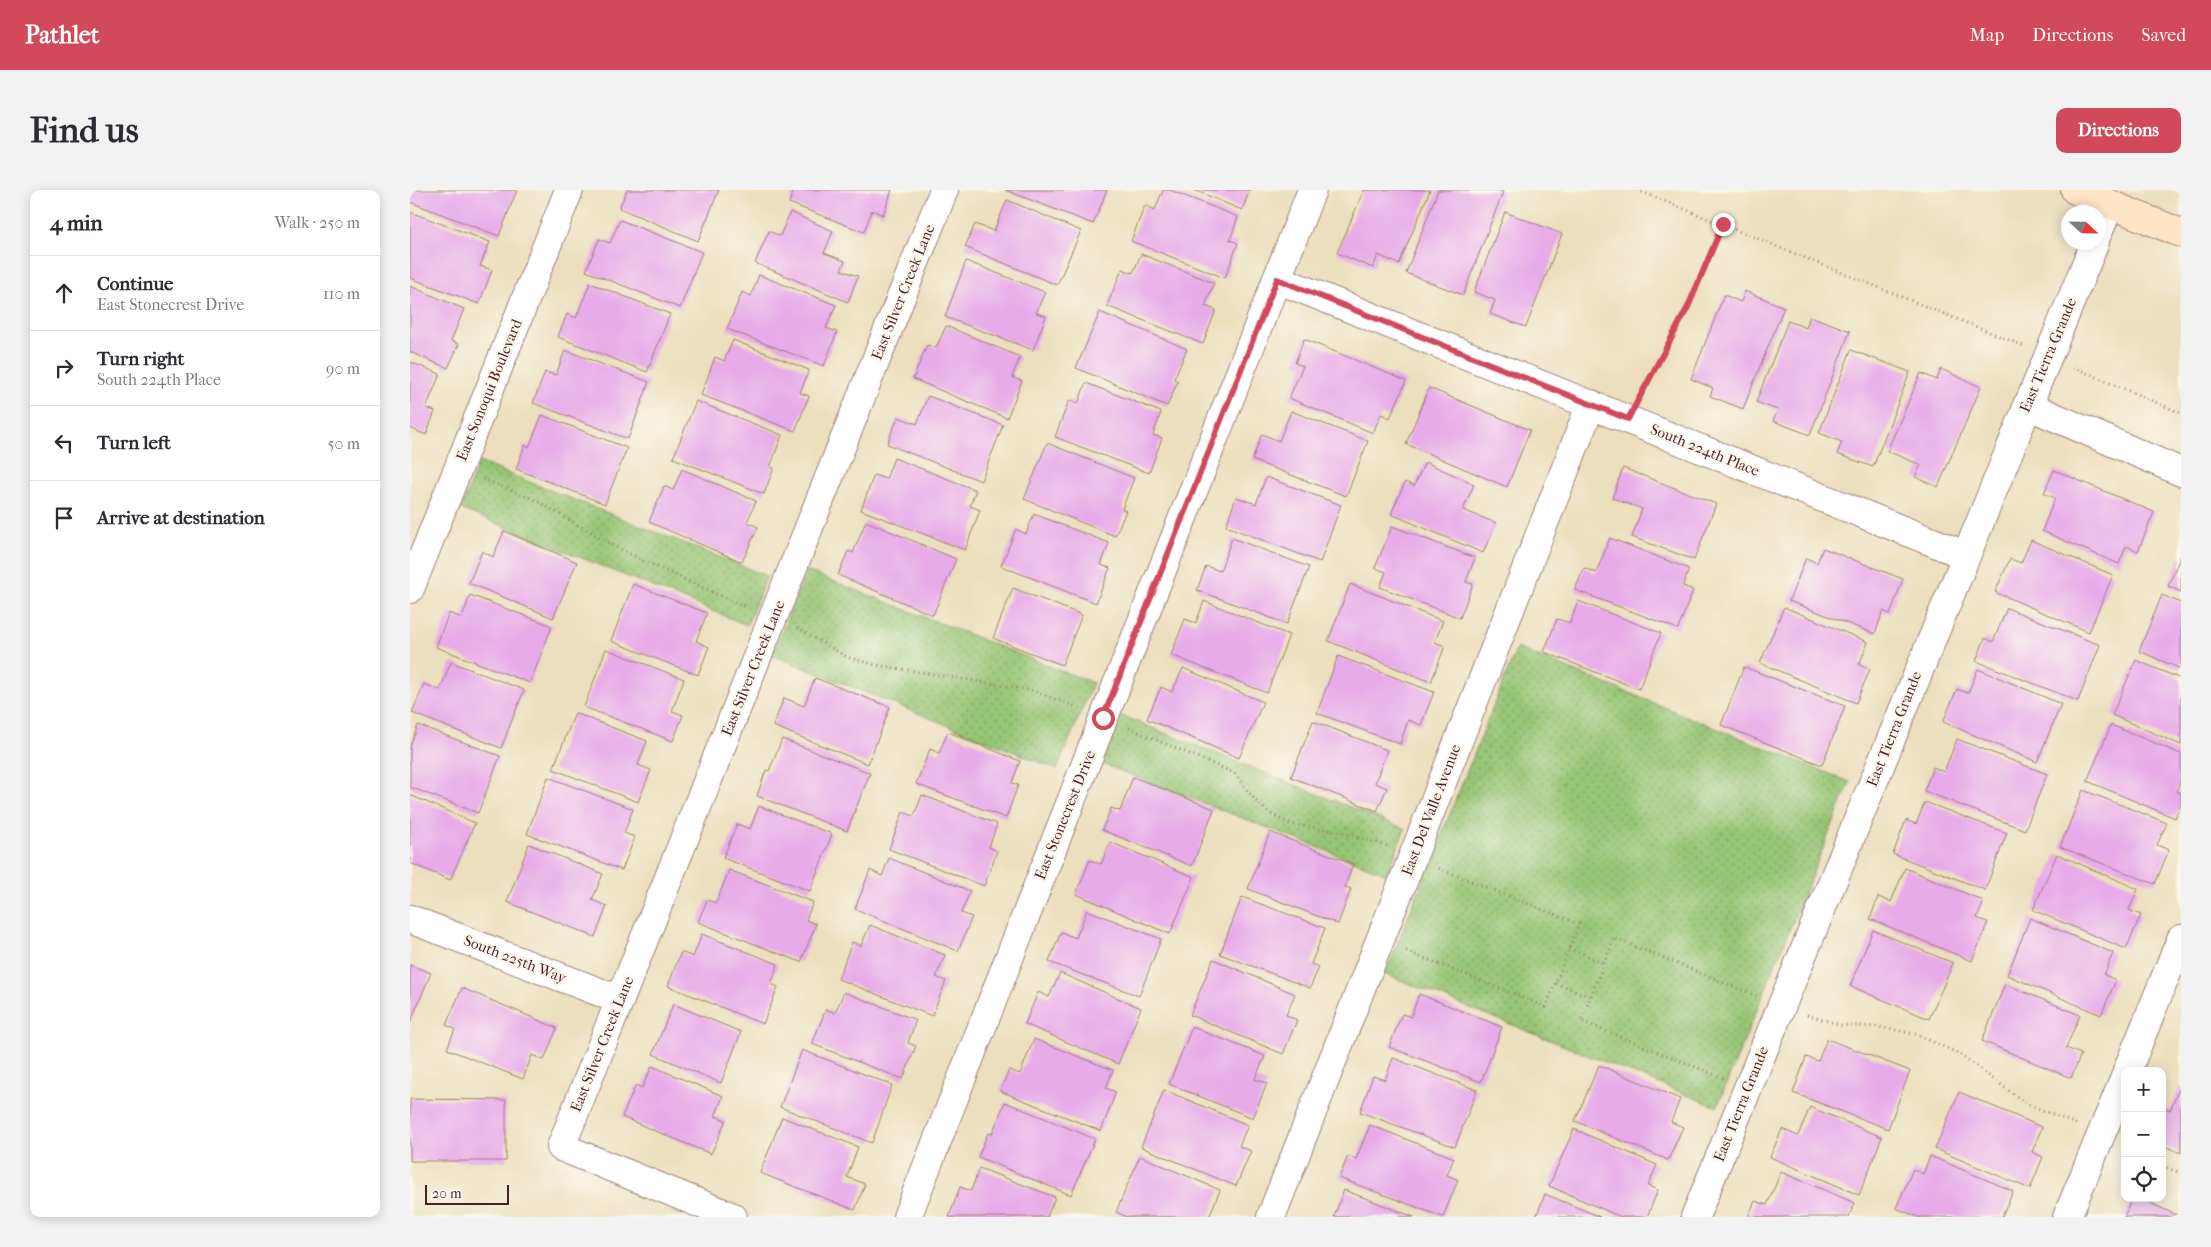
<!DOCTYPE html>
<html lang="en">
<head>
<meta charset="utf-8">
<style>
  :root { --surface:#fff; --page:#f2f2f3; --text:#2b2b33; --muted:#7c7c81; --line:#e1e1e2; --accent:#d1495b }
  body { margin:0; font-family:"IM FELL French Canon",serif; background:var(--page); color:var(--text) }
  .controls { position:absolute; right:15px; bottom:15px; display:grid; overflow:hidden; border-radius:10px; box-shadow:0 2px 12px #0003 }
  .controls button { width:45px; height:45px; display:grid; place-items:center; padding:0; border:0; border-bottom:1px solid var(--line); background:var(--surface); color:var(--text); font:25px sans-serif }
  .compass { position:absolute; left:1651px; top:15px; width:45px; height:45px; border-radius:50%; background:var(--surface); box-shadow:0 2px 12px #0003; rotate:112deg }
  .scale { position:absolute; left:15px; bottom:12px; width:84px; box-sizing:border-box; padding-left:5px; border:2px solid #4a1f2b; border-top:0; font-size:14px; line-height:18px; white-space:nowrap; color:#4a1f2b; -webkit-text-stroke:4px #fbf7ec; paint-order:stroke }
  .stop { position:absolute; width:15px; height:15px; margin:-11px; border:4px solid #d1495b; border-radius:50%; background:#fff }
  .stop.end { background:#d1495b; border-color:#fff; box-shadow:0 1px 5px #0008 }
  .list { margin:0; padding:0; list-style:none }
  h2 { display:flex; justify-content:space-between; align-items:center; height:65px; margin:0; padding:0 20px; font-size:21px }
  h2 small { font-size:16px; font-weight:400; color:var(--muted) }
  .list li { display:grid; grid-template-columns:32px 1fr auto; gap:15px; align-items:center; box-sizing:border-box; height:75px; padding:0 20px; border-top:1px solid var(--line) }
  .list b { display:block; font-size:19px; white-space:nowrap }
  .list p { margin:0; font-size:16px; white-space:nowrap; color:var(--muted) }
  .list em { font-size:16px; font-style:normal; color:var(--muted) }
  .icon { flex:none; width:28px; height:28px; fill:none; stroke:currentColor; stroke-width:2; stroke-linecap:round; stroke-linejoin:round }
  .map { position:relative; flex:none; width:1771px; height:1027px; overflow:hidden; border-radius:10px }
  header { display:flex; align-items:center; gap:30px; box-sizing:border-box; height:70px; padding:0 25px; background:var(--accent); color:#fff }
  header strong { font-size:24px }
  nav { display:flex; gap:28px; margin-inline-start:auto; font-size:18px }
  .intro { display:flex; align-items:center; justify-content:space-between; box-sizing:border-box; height:120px; padding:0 30px }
  h1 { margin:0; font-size:35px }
  .button { padding:12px 22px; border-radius:10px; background:var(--accent); color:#fff; font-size:18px; font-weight:700 }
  main { display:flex; gap:30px; padding:0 30px }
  aside { flex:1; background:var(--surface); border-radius:10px; box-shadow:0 2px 12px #0003 }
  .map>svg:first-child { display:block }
  .park { fill:url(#park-dots); stroke:#707250 }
  .building { fill:#e7abe9 }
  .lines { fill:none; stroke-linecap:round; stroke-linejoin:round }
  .street-casing { stroke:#9b7f74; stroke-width:30 }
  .secondary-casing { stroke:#9b7f74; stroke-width:30 }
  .path { stroke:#9b7f74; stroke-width:3; stroke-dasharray:1 4; stroke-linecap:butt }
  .street { stroke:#fff; stroke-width:28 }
  .secondary { stroke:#fde5c5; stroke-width:28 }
  .route { stroke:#d1495b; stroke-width:6 }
  .labels { text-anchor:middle; stroke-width:5; stroke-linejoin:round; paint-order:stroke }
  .street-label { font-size:15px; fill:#4a1f2b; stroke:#fbf7ec }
</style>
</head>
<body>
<header>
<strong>Pathlet</strong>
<nav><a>Map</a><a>Directions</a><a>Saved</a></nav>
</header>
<div class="intro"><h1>Find us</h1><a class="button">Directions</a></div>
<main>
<aside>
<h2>4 min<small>Walk · 250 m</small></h2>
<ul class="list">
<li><svg class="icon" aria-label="ahead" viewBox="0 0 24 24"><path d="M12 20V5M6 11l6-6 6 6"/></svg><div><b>Continue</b><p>East Stonecrest Drive</p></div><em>110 m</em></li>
<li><svg class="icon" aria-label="right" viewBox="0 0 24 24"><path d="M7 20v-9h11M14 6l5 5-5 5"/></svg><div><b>Turn right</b><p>South 224th Place</p></div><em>90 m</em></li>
<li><svg class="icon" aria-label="left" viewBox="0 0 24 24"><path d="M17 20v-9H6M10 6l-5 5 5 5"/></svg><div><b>Turn left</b></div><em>50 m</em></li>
<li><svg class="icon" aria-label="arrive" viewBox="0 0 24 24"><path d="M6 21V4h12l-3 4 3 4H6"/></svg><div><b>Arrive at destination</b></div></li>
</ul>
</aside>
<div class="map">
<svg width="1771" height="1027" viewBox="0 0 1771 1027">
  <defs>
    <pattern id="park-dots" width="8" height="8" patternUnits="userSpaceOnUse" patternTransform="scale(1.25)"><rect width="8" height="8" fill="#96c574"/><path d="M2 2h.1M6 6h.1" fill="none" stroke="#7c9f5f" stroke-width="1.8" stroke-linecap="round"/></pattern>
  </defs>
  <rect width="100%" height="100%" fill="#fbf7ec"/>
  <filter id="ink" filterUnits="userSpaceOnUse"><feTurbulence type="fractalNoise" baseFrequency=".02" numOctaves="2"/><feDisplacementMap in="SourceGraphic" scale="10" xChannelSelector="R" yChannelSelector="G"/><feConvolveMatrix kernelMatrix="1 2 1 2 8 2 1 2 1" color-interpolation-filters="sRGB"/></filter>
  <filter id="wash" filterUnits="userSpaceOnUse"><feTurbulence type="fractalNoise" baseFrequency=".0096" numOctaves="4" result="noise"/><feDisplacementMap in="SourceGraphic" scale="20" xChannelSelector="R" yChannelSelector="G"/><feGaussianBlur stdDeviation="1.12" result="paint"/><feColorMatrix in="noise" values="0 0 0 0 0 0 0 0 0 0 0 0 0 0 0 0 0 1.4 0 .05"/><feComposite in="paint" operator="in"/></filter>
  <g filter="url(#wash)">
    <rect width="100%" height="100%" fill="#ecdfbd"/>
    <g class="park">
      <path d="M69,272L357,386L337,435L51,319Z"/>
      <path d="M397,381L683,493L647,579L362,465Z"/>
      <path d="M1107,458L1440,592L1307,917L975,784Z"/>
      <path d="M710,525L995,639L977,684L690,573Z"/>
    </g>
    <g id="blocks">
      <g class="building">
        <path d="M0,0H107L89,46L0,12Z"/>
        <path d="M217,0H309L288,51L209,18Z"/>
        <path d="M384,0H482L473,25L462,20L454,42L379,13Z"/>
        <path d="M595,0H697L683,34Z"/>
        <path d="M753,0H760L828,27L820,50L828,53L815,88L721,51L735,15L745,20Z"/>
        <path d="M784,0H840L832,20Z"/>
        <path d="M954,0H1020L989,74L968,65L963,78L927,63Z"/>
        <path d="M1028,0H1088L1093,2L1053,105L996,83Z"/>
        <path d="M597,10L671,41L647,95L555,57L565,34L584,41Z"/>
        <path d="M0,22L80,52L70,76L82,80L69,114L0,88Z"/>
        <path d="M380,22L423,41L414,63L435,71L431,80L448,86L438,112L345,73L359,41L370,46Z"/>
        <path d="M1095,22L1152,44L1116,137L1080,124L1085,110L1064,102Z"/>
        <path d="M210,30L292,62L270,118L176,81L189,49L200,53Z"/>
        <path d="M731,64L804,93L795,116L806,120L793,154L697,116L712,79L723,83Z"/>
        <path d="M556,71L635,102L626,123L636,126L623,160L535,127Z"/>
        <path d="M349,85L426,115L416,138L427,142L414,176L317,139L332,102L341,106Z"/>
        <path d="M180,93L260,124L237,182L148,147L157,124L166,128Z"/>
        <path d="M0,96L54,119L41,151L49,154L38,178L0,162Z"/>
        <path d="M1335,101L1374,117L1333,219L1300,206L1303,198L1281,189L1314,105L1331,112Z"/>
        <path d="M690,122L777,159L764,189L768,191L757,216L666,178Z"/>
        <path d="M1400,126L1440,141L1400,245L1363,231L1368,220L1346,212L1378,131L1396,138Z"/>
        <path d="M536,136L610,167L602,187L612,191L597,228L503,189L517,155L526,158Z"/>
        <path d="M894,149L996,191L980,228L971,224L963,243L879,208L893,176L885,173Z"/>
        <path d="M323,150L399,180L390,203L399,206L385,241L291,205L305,167L314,171Z"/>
        <path d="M155,160L239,192L218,249L123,213L135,182L146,185Z"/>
        <path d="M1441,160L1500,182L1463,277L1427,264L1432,252L1409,243Z"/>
        <path d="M0,172L30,184L16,218L25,221L16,245L0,238Z"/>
        <path d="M1531,179L1571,197L1528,297L1505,287L1511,275L1477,261L1511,183L1527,190Z"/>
        <path d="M676,193L751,222L743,245L752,248L739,283L645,247L659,210L668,213Z"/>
        <path d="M1019,198L1120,240L1097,297L996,254Z"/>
        <path d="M518,206L593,235L571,291L477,254L488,227L507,234Z"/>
        <path d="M286,211L372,245L360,277L364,278L354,304L263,268Z"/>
        <path d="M881,221L958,251L936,306L842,270L852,244L869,251Z"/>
        <path d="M132,225L217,258L195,314L106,279L115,255L119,257Z"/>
        <path d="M637,253L724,288L712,319L716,321L705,346L614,309Z"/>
        <path d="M484,268L566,300L560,316L570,320L555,360L451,320L464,285L476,289Z"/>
        <path d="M1015,272L1064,294L1053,320L1086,333L1073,363L981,324L995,292L1004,296Z"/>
        <path d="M1213,278L1306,314L1284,370L1222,347L1232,319L1202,308Z"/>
        <path d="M272,279L346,311L337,332L348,337L332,372L239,332L254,296L263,300Z"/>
        <path d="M1644,280L1744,322L1728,361L1716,356L1709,374L1632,341L1645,308L1634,303Z"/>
        <path d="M856,287L931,315L910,372L816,336L826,307L846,314Z"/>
        <path d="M624,324L699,353L691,375L700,378L686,413L591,376L606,339L616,344Z"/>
        <path d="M456,331L546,369L523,425L428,385L438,361L443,363Z"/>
        <path d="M982,336L1065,368L1056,392L1063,394L1050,428L970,397L976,382L965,378Z"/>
        <path d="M94,341L167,372L143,428L59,393L72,361L83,367Z"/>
        <path d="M822,348L899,377L877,434L787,400L796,376L810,381Z"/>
        <path d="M1200,348L1279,379L1273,396L1283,400L1268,439L1165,400L1174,378L1186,383Z"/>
        <path d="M1621,350L1703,385L1679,442L1585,402L1600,369L1611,373Z"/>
        <path d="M1413,358L1493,389L1480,424L1473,421L1465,444L1379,411L1396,368L1407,373Z"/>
        <path d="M1771,365V402L1758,396Z"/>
        <path d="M223,394L297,423L286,451L299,457L288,485L201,451Z"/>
        <path d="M940,394L1033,431L1025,452L1035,456L1021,492L918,451Z"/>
        <path d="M603,398L672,425L652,475L583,448Z"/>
        <path d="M60,405L142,436L120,493L26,457L39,423L52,428Z"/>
        <path d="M1752,405L1771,413V479L1729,461Z"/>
        <path d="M794,411L879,445L857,503L761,465L775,429L786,433Z"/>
        <path d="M1168,411L1251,443L1229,499L1134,462L1147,429L1160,433Z"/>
        <path d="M1374,417L1458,452L1449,475L1460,479L1446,513L1350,473Z"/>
        <path d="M1597,418L1690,455L1668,511L1566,471L1575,448L1583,452Z"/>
        <path d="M196,459L274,489L262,521L273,525L263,551L174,517Z"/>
        <path d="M928,466L1024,502L1011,535L998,530L990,554L907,523Z"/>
        <path d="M1726,470L1771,489V555L1702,525Z"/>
        <path d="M41,472L114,500L91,558L2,523L14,494L30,500Z"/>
        <path d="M1334,477L1435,516L1412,575L1311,535Z"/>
        <path d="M773,478L853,512L829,568L737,529L751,497L762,502Z"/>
        <path d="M1568,479L1651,514L1627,572L1533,532L1547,499L1558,503Z"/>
        <path d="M405,488L480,517L458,574L363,536L374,508L394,516Z"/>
        <path d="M165,523L237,551L228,575L241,580L228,612L143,579Z"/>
        <path d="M903,531L977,560L965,593L977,598L967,621L881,587Z"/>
        <path d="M8,535L90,566L68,623L0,597V556Z"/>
        <path d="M1701,535L1771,564V590L1766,601L1771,603V613L1765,628L1677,591Z"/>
        <path d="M538,542L610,571L602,593L608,595L596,628L506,594L520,559L529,563Z"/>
        <path d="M372,549L460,583L437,641L347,606L356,580L359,581Z"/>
        <path d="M1547,549L1637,584L1615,640L1514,601L1523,577L1534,582Z"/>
        <path d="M138,587L223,619L214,643L225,647L212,680L117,644Z"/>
        <path d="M723,587L804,619L782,676L692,640L701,618L710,621Z"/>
        <path d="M1673,600L1757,633L1747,655L1759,660L1745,694L1650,657Z"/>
        <path d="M0,605L65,633L40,690L0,673Z"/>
        <path d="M512,605L587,634L579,657L587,661L574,696L479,659L493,622L504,626Z"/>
        <path d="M1515,612L1597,643L1575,700L1483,664L1496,630L1506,634Z"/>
        <path d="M349,616L422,644L400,701L313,668L327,634L340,639Z"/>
        <path d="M860,642L943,674L935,697L941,699L928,734L838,699Z"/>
        <path d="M700,652L784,687L760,744L666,704L680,670L691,674Z"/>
        <path d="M119,654L193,684L182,710L197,716L185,747L97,712Z"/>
        <path d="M1647,664L1728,699L1719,720L1731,725L1716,759L1623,720Z"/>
        <path d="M479,668L560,701L551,723L562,727L548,761L445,719L460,680L472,686Z"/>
        <path d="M1495,678L1574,711L1567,728L1578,732L1562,771L1460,729L1468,707L1481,712Z"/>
        <path d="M319,680L403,712L396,730L406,734L391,772L288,732L297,710L306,713Z"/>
        <path d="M832,707L915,738L901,774L909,777L900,798L810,764Z"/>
        <path d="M677,720L751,749L729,806L639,772L651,742L666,748Z"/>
        <path d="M1620,728L1703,763L1694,785L1706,790L1691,825L1597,785Z"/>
        <path d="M460,735L535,765L526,787L536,791L522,826L428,789L442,752L451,756Z"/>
        <path d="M1463,740L1543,773L1519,829L1440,796Z"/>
        <path d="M292,744L368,774L361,794L368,797L353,834L258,796L271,762L283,767Z"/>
        <path d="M803,769L885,804L876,825L887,830L873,864L780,825Z"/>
        <path d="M0,775L21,783L0,833Z"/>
        <path d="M650,783L731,818L708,874L615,834L628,802L639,807Z"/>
        <path d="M1595,794L1670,825L1656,858L1671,864L1661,888L1572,851Z"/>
        <path d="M52,798L147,838L134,870L122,865L113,889L37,859L45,839L36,835Z"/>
        <path d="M434,802L506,830L498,853L506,856L493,889L402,854L416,819L425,823Z"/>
        <path d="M1009,804L1092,837L1071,892L979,857L992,824L1001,827Z"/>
        <path d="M263,814L331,842L311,893L243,864Z"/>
        <path d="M782,837L855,866L845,889L857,893L843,928L759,894Z"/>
        <path d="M624,849L703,880L696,898L706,902L691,941L590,901L599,880L610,884Z"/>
        <path d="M1417,849L1500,881L1478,939L1383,903L1396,867L1408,871Z"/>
        <path d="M392,860L482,895L462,953L370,917Z"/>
        <path d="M983,868L1067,900L1045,957L950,922L963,886L975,890Z"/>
        <path d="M1189,875L1270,909L1261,932L1273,937L1258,970L1165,931Z"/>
        <path d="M242,876L313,906L305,926L316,930L301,964L212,927L226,895L232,898Z"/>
        <path d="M1771,895V963L1752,955V917L1760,920Z"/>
        <path d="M754,900L838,935L829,956L841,961L826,996L731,957Z"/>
        <path d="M1549,902L1632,937L1622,962L1633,967L1620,999L1525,959Z"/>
        <path d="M0,909L96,910V971H0Z"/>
        <path d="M595,912L685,949L661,1005L568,967L578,943L582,944Z"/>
        <path d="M1400,917L1472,947L1449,1005L1360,967L1372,939L1388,946Z"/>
        <path d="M372,927L448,957L437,987L455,994L445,1020L350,983Z"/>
        <path d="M960,935L1044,968L1037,985L1048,990L1033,1027L929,988L938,966L946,969Z"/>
        <path d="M1164,939L1247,975L1238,996L1248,1000L1237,1027H1211L1139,996Z"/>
        <path d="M730,966L810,1000L799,1027H717L706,1022Z"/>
        <path d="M1520,966L1603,1001L1592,1027H1508L1486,1018L1503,979L1513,984Z"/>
        <path d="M569,978L645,1007L637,1027H539L550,997L561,1001Z"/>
        <path d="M1371,982L1445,1013L1439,1027H1338L1345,1011L1357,1015Z"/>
        <path d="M934,1000L1004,1027H924Z"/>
        <path d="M1135,1004L1190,1027H1126Z"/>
        <path d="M1722,1008H1729L1771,1027H1714Z"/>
      </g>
    </g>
  </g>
  <g filter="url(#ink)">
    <use href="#blocks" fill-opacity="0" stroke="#9b7f74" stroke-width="1"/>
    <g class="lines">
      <g class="street-casing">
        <g id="street">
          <path d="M1688,43L1700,14"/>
          <path d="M867,89L1555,365"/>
          <path d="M1617,215L1771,282"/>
          <path d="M0,399L159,0"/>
          <path d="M0,729L210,810"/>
          <path d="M1717,881L1771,749"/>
          <path d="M323,1027L151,957L534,0"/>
          <path d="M497,1027L902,0"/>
          <path d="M861,1027L1181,214"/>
          <path d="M1285,1027L1685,52"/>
          <path d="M1657,1027L1715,887"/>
        </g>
      </g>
      <g class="secondary-casing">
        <path id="secondary" d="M1665,0L1771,43"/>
      </g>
      <g class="path">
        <path d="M1227,0L1614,156"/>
        <path d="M1663,177L1771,223"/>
        <path d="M1230,206L1278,117L1313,34"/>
        <path d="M73,289L125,310L213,361L337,418"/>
        <path d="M387,438L437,467L466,475L621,500L669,518"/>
        <path d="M719,538L824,583L846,611L859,623L880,634L931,642L977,656"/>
        <path d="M1159,758L1194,773"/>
        <path d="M996,761L1136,817L1169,734L1028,678"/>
        <path d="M1146,793L1181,807"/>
        <path d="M1397,825L1431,835L1469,837L1505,844L1548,863L1617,914L1666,934"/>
        <path d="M1313,888L1171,831L1204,748L1347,806"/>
        <path d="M1752,976L1771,983"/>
      </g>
      <use href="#street" class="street"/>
      <use href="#secondary" class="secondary"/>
    </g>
  </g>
  <g class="lines" filter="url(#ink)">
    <path class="route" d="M693,528L867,89L1218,229L1278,117L1313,34"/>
  </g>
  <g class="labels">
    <g class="street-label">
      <text transform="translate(493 102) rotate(-68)" y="5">East Silver Creek Lane</text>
      <text transform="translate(1638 165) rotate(-67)" y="5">East Tierra Grande</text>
      <text transform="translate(79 200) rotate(-68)" y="5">East Sonoqui Boulevard</text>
      <text transform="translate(1295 260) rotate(22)" y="5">South 224th Place</text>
      <text transform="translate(343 478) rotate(-68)" y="5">East Silver Creek Lane</text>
      <text transform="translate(1484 539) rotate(-68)" y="5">East Tierra Grande</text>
      <text transform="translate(1021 620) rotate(-69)" y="5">East Del Valle Avenue</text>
      <text transform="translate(655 625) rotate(-68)" y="5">East Stonecrest Drive</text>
      <text transform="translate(105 769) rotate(21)" y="5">South 225th Way</text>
      <text transform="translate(192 854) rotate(-68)" y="5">East Silver Creek Lane</text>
      <text transform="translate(1331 914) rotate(-68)" y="5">East Tierra Grande</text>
    </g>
  </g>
</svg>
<div class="controls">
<button>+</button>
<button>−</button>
<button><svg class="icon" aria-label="locate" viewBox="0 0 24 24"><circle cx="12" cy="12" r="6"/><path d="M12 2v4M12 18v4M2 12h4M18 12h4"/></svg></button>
</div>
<svg class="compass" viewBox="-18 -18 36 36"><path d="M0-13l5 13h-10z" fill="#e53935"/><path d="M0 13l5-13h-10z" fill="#7c7c81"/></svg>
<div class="scale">20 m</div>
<div class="stop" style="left:693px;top:528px"></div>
<div class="stop end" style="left:1313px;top:34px"></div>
</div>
</main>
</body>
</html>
